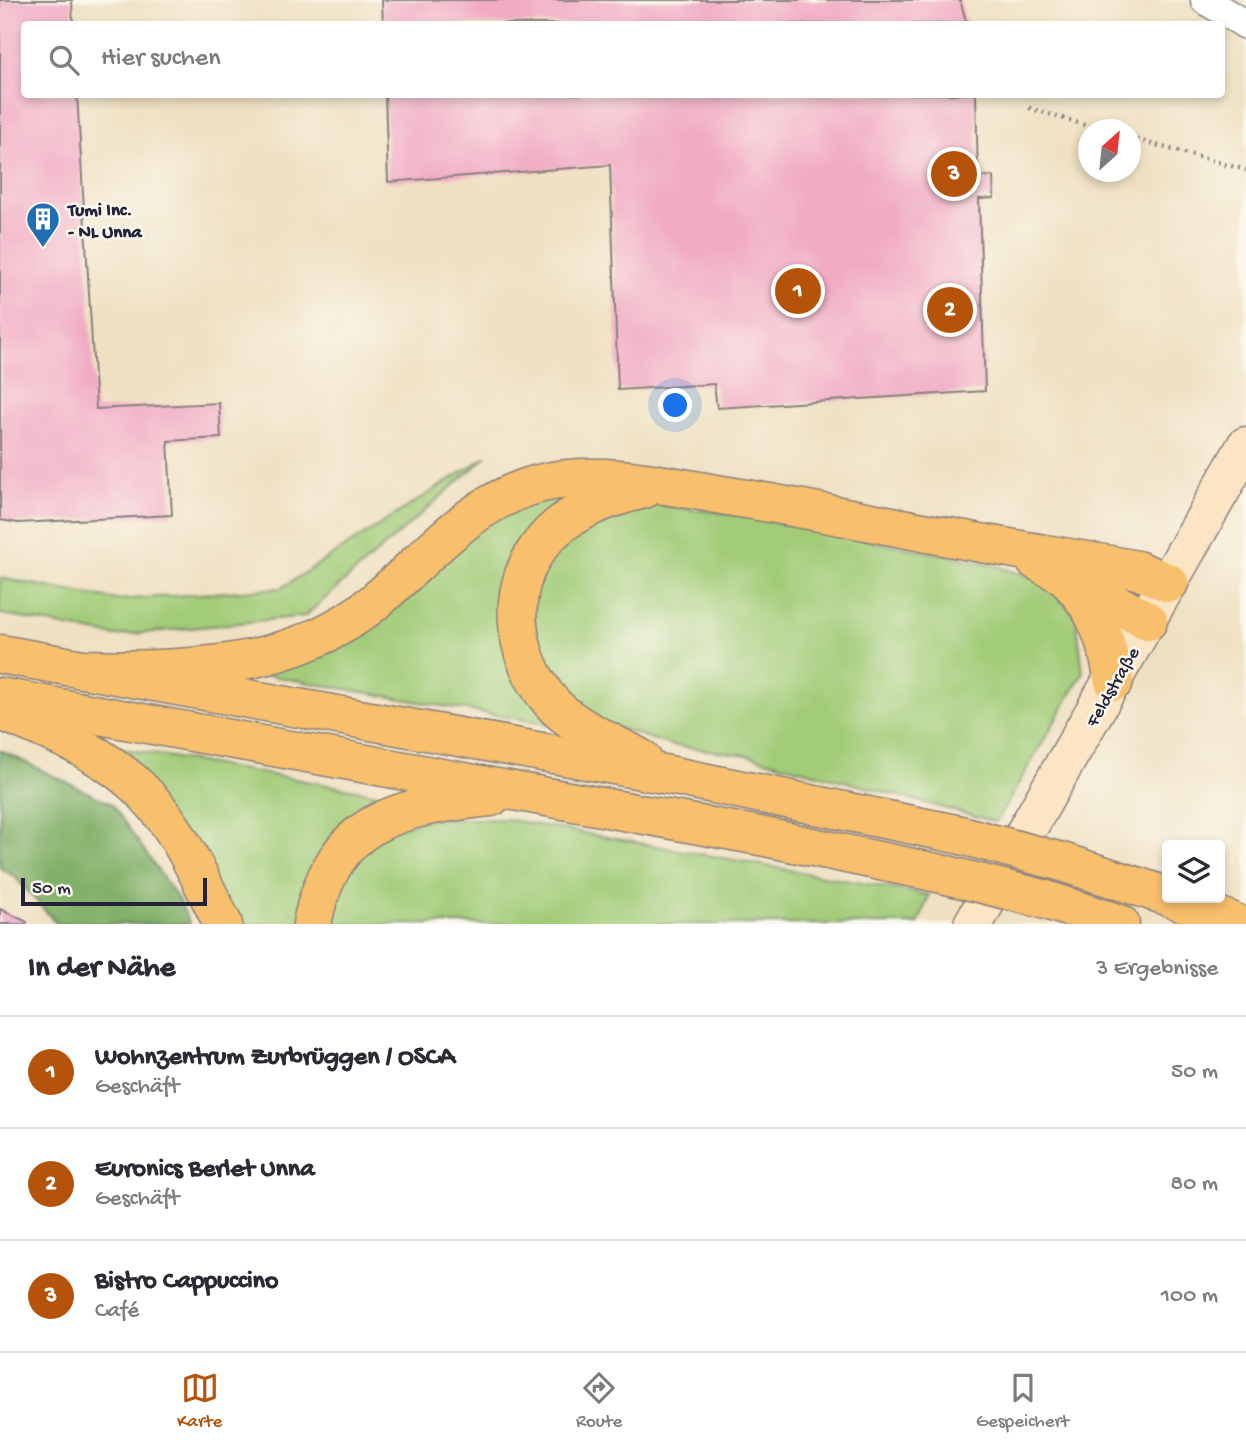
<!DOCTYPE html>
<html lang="de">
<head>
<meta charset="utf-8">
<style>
  :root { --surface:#fff; --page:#f7f7f7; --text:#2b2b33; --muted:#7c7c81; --line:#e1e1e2; --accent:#b45309 }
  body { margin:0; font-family:"Gochi Hand",sans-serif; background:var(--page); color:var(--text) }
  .controls { position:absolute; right:21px; bottom:21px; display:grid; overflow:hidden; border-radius:7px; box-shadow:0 4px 10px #0003 }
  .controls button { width:63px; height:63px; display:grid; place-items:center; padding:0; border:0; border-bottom:2px solid var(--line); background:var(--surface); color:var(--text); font:35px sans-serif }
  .compass { position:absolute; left:1078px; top:119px; width:63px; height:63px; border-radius:50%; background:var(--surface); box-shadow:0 4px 10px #0003; rotate:27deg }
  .scale { position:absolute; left:21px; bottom:18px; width:186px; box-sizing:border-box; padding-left:7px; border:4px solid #22223b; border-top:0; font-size:19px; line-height:24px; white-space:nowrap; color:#22223b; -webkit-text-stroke:5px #fbf7ec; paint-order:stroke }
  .you { position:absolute; left:676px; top:406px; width:24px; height:24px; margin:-18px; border:5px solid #fff; border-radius:50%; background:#1a73e8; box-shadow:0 0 0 10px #1a73e833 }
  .badge { display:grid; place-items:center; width:46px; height:46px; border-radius:50%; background:var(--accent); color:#fff; font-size:23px; font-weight:700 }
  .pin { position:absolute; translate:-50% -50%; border:4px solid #fff; box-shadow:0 2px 7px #0006 }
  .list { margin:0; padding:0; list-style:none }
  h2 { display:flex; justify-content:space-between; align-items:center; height:91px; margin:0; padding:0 28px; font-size:30px }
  h2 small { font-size:23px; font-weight:400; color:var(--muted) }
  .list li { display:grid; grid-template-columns:46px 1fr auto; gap:21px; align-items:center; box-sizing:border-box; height:112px; padding:0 28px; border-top:2px solid var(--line) }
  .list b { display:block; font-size:26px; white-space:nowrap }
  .list p { margin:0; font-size:23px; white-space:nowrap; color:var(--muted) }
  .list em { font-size:23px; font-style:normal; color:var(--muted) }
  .icon { flex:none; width:38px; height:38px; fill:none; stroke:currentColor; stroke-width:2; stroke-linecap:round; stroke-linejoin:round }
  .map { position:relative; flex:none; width:1246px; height:924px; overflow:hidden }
  .search { position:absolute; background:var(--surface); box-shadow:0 4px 10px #0003; left:21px; right:21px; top:21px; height:77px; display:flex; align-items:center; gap:18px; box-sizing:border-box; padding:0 24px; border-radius:7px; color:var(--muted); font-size:26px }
  .sheet { height:427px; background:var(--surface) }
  nav { display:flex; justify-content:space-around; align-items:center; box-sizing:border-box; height:98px; border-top:2px solid var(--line); background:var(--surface); font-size:19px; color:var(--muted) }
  nav a { display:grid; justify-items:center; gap:4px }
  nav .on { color:var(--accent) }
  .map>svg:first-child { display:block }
  .green { fill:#a2cc78; stroke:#62775a; stroke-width:2 }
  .forest { fill:#81b068; stroke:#526952; stroke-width:2 }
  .building { fill:#f1abc4 }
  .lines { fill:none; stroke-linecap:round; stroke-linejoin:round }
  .minor-casing { stroke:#88817e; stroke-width:31 }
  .secondary-casing { stroke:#88817e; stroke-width:41 }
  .primary-casing { stroke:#88817e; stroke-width:41 }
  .path { stroke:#88817e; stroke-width:4.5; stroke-dasharray:2 5; stroke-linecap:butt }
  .minor { stroke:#fff; stroke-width:28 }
  .secondary { stroke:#fce5c4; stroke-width:38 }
  .primary { stroke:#f8bf6c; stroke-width:38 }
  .primary-bridge-casing { stroke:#88817e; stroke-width:41; stroke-linecap:butt }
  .primary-bridge { stroke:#f8bf6c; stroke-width:38 }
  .labels { text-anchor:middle; stroke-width:5; stroke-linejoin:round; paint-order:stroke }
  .poi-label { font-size:19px; font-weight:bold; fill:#22223b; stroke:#fbf7ec; text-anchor:start }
  .street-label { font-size:19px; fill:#22223b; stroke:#fbf7ec }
</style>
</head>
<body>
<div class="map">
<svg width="1246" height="924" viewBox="0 0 1246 924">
  <rect width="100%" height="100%" fill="#fbf7ec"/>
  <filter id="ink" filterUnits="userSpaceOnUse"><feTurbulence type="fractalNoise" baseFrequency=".0143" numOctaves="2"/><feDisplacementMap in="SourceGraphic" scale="14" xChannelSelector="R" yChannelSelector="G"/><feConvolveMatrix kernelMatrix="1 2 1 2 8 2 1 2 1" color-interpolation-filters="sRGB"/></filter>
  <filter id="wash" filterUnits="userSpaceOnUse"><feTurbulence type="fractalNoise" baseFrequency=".00686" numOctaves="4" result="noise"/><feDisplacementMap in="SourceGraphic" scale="28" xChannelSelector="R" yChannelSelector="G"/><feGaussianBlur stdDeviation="1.57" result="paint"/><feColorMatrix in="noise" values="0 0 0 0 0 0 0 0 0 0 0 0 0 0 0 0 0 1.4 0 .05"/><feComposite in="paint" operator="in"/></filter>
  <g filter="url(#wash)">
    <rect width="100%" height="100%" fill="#efe0c1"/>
    <g class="green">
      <path d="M487,456L305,616L115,636L0,614V578L117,600L281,588Z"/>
      <path d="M604,490L509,581L569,728L248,672L518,501Z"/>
      <path d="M658,505L739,515L986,563L1041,580L1076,616L1083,673L996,822L747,755L670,745L607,724L562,692L531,643L532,598L551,552L600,519Z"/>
      <path d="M97,744L418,801L375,813L304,924H236Z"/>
      <path d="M428,819H505L929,895L918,924H326L339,873L378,834Z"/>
    </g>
    <path class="forest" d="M0,750L112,804L178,899L190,924H57L15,877L0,868Z"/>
    <g id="blocks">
      <g class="building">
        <path d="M0,0H72L73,24H24V94H77L96,409L219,403L221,438L168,441L172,515L18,523L0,520Z"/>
        <path d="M382,0H960L967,24H383Z"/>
        <path d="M385,94H976L978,177L993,176L994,198L979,199L985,391L717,408L714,384L618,390L610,165L388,182Z"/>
        <path d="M0,909L27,922L26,924H0Z"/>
      </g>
    </g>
  </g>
  <g filter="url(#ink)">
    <use href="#blocks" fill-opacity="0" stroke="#88817e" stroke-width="2"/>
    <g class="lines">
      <g class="minor-casing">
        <path id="minor" d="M1205,0L1246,25"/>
      </g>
      <g class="secondary-casing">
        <path id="secondary" d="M973,924L1246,446"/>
      </g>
      <g class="primary-casing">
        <g id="primary">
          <path d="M1035,560L1148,621"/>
          <path d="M1071,583C1098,612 1107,643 1114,681"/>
          <path d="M0,654L669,775L961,835"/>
          <path d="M82,669C181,671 291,670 372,604C427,559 466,504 538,484C599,468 667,486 728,496C824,511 919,533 1015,549C1056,556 1096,562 1137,570L1169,583"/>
          <path d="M0,697L760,836L947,875"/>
          <path d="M8,714C57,734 109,756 146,795C180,830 201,881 223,924"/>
          <path d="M642,759C612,742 574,728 551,702C511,655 503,583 548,536C572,510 610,497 644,489"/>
          <path d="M1062,862L1167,896"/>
          <path d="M1172,898L1238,924"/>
          <path d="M1043,899L1120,924"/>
          <path d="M312,924C333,819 396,807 491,797"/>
        </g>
      </g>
      <g class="path">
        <path d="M1029,108L1101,130"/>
        <path d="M1130,138L1246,170"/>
      </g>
      <use href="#minor" class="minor"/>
      <use href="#secondary" class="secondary"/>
      <use href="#primary" class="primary"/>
      <g class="primary-bridge-casing">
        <g id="primary-bridge">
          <path d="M961,835L1062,862"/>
          <path d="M947,875L1043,899"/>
        </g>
      </g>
      <use href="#primary-bridge" class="primary-bridge"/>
    </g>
  </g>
  <defs>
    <g id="building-pin" transform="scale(1.75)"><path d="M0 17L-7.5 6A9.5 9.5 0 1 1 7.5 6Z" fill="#1f6fb2" stroke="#fbf7ec"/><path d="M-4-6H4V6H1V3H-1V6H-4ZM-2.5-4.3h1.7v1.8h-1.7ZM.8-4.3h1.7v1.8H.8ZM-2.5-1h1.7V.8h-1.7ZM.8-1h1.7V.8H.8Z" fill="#fff"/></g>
  </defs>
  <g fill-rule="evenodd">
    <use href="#building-pin" x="43" y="219"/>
  </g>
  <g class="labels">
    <g class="poi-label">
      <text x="68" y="215">Tumi Inc.<tspan x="68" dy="22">- NL Unna</tspan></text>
    </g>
    <g class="street-label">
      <text transform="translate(1111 686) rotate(-60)" y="7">Feldstraße</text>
    </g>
  </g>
</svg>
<div class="controls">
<button><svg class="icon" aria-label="layers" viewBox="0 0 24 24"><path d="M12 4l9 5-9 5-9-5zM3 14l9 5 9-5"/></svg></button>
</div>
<svg class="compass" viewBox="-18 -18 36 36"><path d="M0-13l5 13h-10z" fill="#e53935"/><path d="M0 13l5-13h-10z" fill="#7c7c81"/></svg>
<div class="scale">50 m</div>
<div class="you"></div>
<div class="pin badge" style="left:798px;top:291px">1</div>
<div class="pin badge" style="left:950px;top:310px">2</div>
<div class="pin badge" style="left:954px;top:174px">3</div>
<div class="search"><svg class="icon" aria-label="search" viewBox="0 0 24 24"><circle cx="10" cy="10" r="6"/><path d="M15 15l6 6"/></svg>Hier suchen</div>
</div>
<section class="sheet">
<h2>In der Nähe<small>3 Ergebnisse</small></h2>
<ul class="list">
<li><span class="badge">1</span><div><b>Wohnzentrum Zurbrüggen / OSCA</b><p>Geschäft</p></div><em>50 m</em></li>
<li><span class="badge">2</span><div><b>Euronics Berlet Unna</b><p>Geschäft</p></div><em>80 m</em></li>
<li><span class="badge">3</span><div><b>Bistro Cappuccino</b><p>Café</p></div><em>100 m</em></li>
</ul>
</section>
<nav>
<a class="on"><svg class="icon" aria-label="map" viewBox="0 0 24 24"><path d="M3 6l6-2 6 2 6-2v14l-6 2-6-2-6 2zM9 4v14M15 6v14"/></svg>Karte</a>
<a><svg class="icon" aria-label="directions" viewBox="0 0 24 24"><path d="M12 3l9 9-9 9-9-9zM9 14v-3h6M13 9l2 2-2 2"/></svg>Route</a>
<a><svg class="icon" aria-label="saved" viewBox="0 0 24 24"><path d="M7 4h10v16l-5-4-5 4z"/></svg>Gespeichert</a>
</nav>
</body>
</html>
